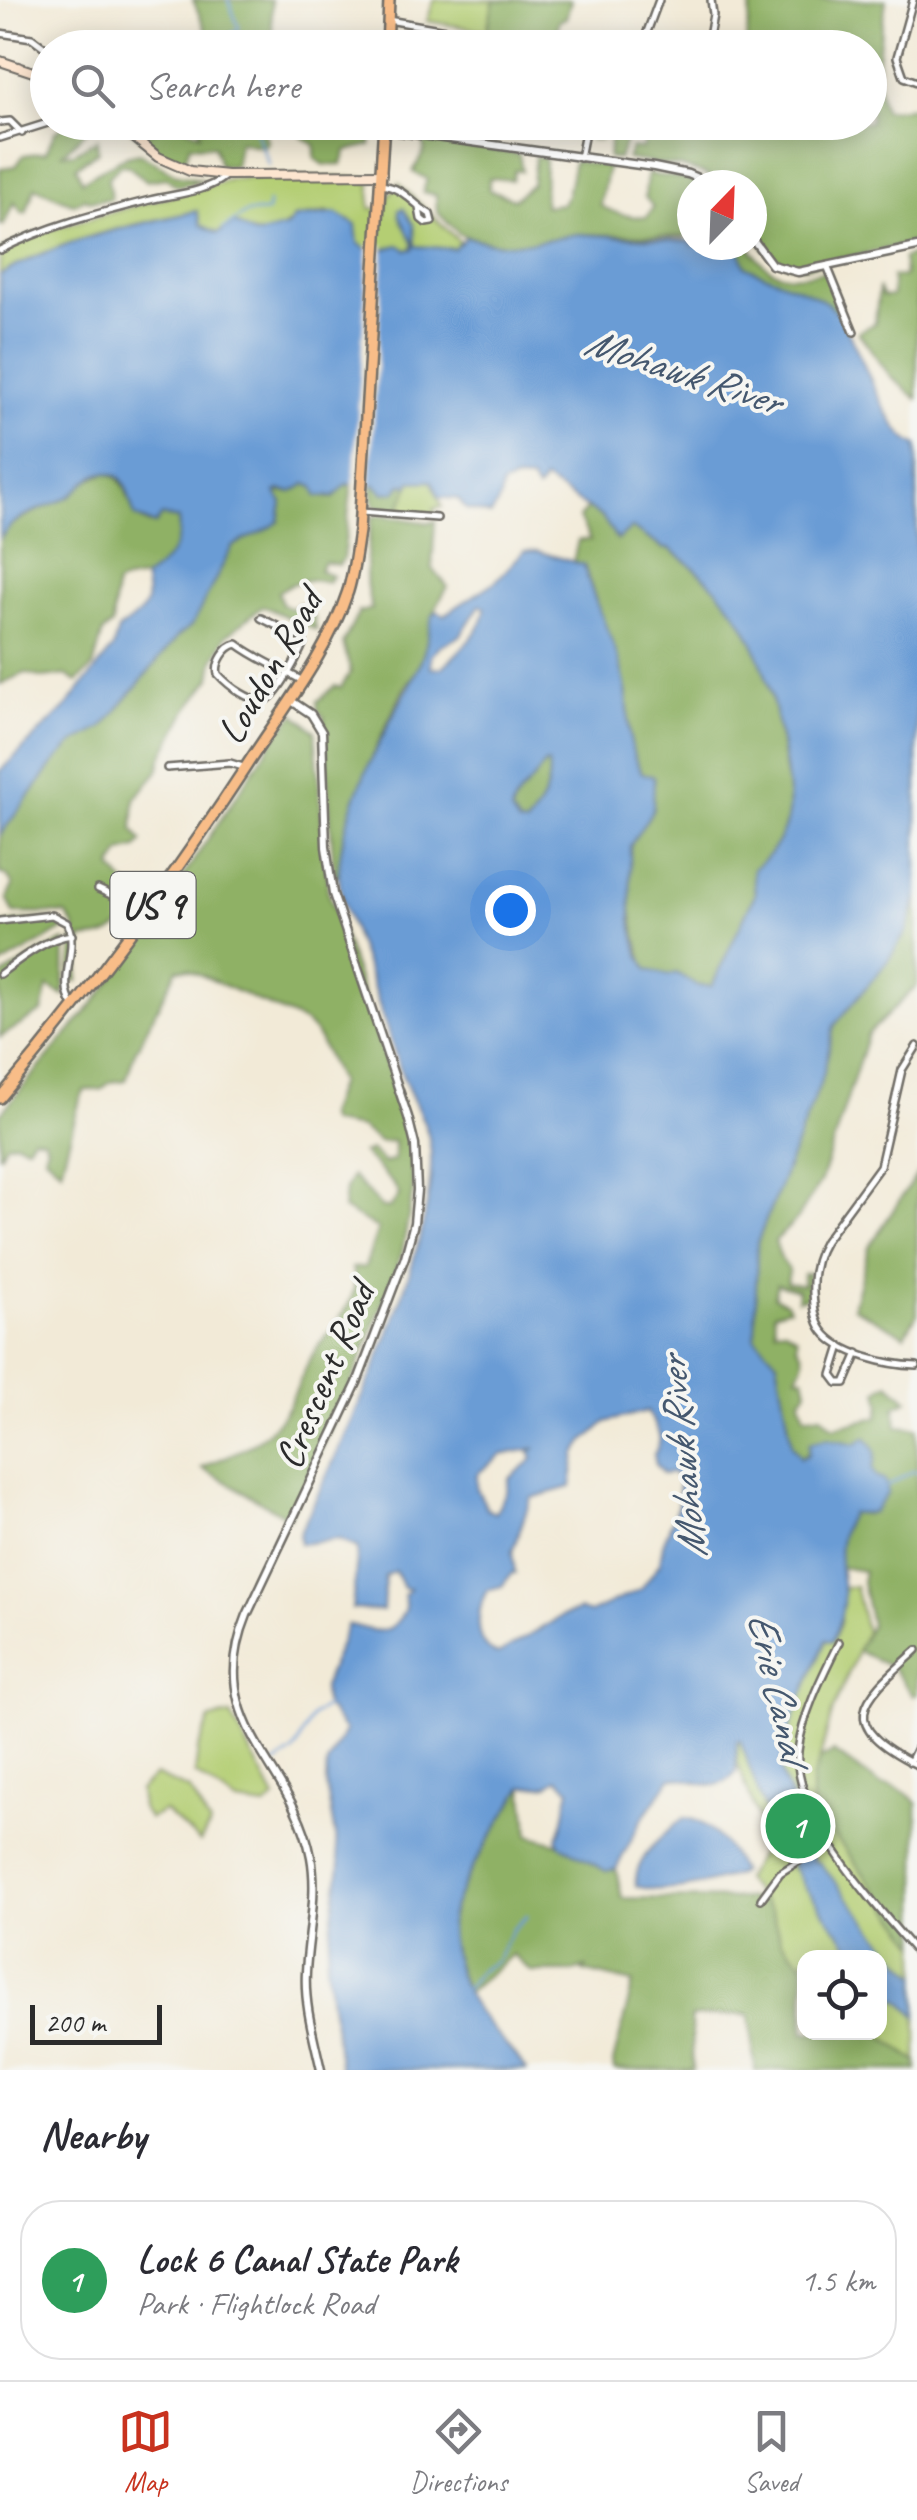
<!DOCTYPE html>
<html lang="en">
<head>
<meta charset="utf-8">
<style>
  :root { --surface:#fff; --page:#f7f7f7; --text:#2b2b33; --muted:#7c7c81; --line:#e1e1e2; --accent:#c8321e }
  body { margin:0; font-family:Caveat,sans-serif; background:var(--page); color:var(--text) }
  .controls { position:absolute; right:30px; bottom:30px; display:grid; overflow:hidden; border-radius:20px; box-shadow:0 5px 25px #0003 }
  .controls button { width:90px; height:90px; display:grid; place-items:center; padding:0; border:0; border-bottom:2px solid var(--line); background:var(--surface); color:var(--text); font:50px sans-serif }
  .compass { position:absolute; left:677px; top:170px; width:90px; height:90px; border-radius:50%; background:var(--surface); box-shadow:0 5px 25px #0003; rotate:23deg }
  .scale { position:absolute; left:30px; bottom:25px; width:132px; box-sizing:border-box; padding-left:10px; border:5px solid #2b2b2b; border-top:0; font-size:28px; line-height:35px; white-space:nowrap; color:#2b2b2b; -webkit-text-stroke:8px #f6f6f2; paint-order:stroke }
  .you { position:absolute; left:510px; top:910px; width:35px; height:35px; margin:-25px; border:8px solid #fff; border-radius:50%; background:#1a73e8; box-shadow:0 0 0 15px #1a73e833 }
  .badge { display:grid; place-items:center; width:65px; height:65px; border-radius:50%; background:var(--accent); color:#fff; font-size:32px; font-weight:700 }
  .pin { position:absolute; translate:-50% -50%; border:5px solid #fff; box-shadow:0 2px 10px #0006 }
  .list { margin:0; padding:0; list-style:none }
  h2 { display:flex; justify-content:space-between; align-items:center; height:130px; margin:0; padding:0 40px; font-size:42px }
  h2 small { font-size:32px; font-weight:400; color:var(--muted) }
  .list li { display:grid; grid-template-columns:65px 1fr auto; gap:30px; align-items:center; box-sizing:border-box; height:160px; margin:0 20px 20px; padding:0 20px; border:2px solid var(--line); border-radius:40px }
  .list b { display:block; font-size:38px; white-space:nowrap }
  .list p { margin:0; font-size:32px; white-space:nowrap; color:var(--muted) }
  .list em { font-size:32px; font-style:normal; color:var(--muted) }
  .icon { flex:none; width:55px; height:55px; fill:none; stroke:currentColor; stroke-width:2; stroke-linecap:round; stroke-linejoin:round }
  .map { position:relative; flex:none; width:917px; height:2070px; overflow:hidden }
  .search { position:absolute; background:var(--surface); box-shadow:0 5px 25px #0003; left:30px; right:30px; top:30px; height:110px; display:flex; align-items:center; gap:25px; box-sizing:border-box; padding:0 35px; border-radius:55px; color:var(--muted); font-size:38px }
  .sheet { height:310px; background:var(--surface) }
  nav { display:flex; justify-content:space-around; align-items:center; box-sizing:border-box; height:140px; border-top:2px solid var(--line); background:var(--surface); font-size:28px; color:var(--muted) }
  nav a { display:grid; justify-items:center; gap:5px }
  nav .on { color:var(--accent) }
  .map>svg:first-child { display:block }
  .green { fill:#b4ce73; stroke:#707c4f; stroke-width:2.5 }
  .forest { fill:#8fb165; stroke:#5d6e48; stroke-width:2.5 }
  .water { fill:#6b9cd5; stroke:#4b6480; stroke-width:2.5; fill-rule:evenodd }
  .pier { fill:#f2ead7 }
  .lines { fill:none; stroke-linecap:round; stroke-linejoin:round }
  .stream { stroke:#6b9cd5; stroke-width:2.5 }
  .minor-casing { stroke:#716e67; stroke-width:10 }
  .tertiary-casing { stroke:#716e67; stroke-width:11 }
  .secondary-casing { stroke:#716e67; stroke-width:12 }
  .primary-casing { stroke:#716e67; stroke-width:14 }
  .minor { stroke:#fff; stroke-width:5 }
  .tertiary { stroke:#fff; stroke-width:6 }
  .secondary { stroke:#fce5cf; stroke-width:8 }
  .primary { stroke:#f8bd88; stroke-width:9 }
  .labels { text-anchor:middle; stroke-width:8; stroke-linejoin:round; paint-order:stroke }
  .shield { fill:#f6f6f2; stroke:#686867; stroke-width:2.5 }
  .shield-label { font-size:38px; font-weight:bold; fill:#2b2b2b }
  .street-label { font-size:40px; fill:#2b2b2b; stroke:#f6f6f2 }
  .water-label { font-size:42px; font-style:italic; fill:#45586f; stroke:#f6f6f2 }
</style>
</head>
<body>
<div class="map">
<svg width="917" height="2070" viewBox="0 0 917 2070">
  <rect width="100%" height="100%" fill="#f6f6f2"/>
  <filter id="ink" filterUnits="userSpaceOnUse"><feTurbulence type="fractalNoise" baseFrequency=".01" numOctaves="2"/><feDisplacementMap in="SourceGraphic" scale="20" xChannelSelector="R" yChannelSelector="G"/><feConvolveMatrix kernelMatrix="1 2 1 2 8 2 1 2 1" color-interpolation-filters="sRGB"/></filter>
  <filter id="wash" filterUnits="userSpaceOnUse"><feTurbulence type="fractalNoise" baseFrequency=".0048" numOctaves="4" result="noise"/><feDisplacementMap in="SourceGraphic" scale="40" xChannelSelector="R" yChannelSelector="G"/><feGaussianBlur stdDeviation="2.25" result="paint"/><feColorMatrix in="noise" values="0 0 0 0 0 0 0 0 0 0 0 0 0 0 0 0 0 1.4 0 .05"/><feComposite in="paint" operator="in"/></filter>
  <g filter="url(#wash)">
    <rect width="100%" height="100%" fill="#f2ead7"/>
    <g class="green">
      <path d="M434,0H494L487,31L427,21Z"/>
      <path d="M270,177L365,178L371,184L370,208L386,209L389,195L399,184L459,241L455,249L414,246L407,251L365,249L358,244L351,221L328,212L294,218C276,240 252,235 229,225L218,233L200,225L197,211C129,225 59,239 0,275V250L30,235L232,179Z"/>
      <path d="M432,481L442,507L434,508L435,516L398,511L410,482Z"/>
      <path d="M855,1586L866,1632L833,1710L812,1787L917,1917V2062L878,2033L880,1958H804V1965L781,1941L771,1911L744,1879L767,1842L737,1762V1741L826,1640L832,1642L840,1624L843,1589Z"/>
      <path d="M231,1715L275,1799L266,1807L237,1803L195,1774L198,1749L210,1719Z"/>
      <path d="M155,1775L189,1790L210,1825L200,1842L164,1811L149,1819L141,1808L139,1791Z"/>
    </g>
    <g class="forest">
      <path d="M193,0H271L273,47H213Z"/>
      <path d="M494,0H571L566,18L559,21L555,44L547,41L546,31C531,47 507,36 487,31Z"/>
      <path d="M752,0H886C881,38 871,71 884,110L917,107V242L806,267L786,264L765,250L752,227V185H721L705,174L682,167L627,159L631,148L642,149C646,139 645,130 637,123L870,122V48L745,47Z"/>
      <path d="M68,122L90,123L86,131L63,153H74L97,139L98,151L76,167L82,181L126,156L139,153L177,175L204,180L177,186L166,178L147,181L128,166L120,165L108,178L111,199L90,201L85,198L74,204L35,187L26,213H22L14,202L4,225H0V168L16,166L24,155L46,152L55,132Z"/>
      <path d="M121,123H132L149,133L177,123L200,134L199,123H260L268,142L263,147L239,142L235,166H220L214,146L190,145L184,163L160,153Z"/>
      <path d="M298,123H308L311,130L351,127L353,123H373L371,145L346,151L342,164L325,165L315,159V145L302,137Z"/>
      <path d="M593,123H632L619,159L608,158L611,134L602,131L600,140L590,139Z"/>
      <path d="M424,138L519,154L522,171L515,169L512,180L489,178V190L514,199L532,184L535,156L545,158L544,206L561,204L567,195L574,161L608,166L600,205C612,213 632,218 647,217L653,207L645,197L647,174L694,180L704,185H692V220L685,237L577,234L535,242L496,244L459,234L437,212L436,195L423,192L427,179L413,172L424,151Z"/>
      <path d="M739,245H749C770,281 790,278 827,271L839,306L837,312L830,305L745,266Z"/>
      <path d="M917,253V399L890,376L858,332L875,323L879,289L883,297L892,296V277L905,276L903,258Z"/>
      <path d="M107,473C137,481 121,521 155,525L162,516L178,519C182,542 169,565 148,576C137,581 128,578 116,585L112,625L103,632L93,667L77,682L66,675L43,678L25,673L0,684V538L10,526L26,516L71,496L84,481Z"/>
      <path d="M306,484L314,487L323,497L334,498L343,486L352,484L343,559L339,565L324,562L319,570L332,576L328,582C308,577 294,581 278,592L282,604L291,609L300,604L314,617L316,630L263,606L226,636L214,660L211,678L187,710L162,757L158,771L135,799L133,829L142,842L137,848L121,852L112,868L125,883L140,891C131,921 115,941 82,938L78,981L70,979L75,927L66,914L14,913L7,898L13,885L6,875L0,874V835L54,763L72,744L103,727L178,636L192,625L232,547L279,521L282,503L276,492H292Z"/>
      <path d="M371,484L395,492L402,484L410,486L398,511L374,506Z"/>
      <path d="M587,508L603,518L617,540L632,528L664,549L668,548C692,565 713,582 731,605C766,652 776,710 784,766C787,783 791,803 787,820C781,841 770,857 753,869L755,894L712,986H698L676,973L670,976L647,970C635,947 620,866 632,843C637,832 647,821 653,809L642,773L631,756L627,693L584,565L573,562L578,540H590L579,518Z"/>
      <path d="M381,515L429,523L435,521L432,568L448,587C427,617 432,636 419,666C416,673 410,679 406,685C376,744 347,809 338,874L334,878L324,717L318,711L317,702L335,686L341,688L351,671L343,643L359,612L372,609C361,580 368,549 372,517Z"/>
      <path d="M295,714L315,731L328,891L400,1103L411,1145L413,1191L402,1253L351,1385L289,1518L202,1468C223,1456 246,1451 264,1435C292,1410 293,1394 308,1363C321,1336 367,1299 352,1268L365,1267L378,1229L343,1209L345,1189L352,1176L382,1208H390L399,1195L394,1185L363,1153L371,1150L384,1163L394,1160V1141L379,1142L361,1128L330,1123L327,1116L339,1082L317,1035L306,1023L188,969H177L134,1054L126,1080L110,1082L101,1090H85L81,1096L61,1170L44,1155L47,1146L44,1139L33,1137L27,1146L15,1142L6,1144L0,1156V1114L99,997L147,931L278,733Z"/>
      <path d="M549,763C552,786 541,806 527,825L519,824L511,812C515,792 536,782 544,764Z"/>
      <path d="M917,897V986L868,1034L821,1181L797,1219L775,1241L781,1259L789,1270L787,1283L803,1285V1274L809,1273L807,1298L797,1300L798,1290L777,1284L774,1297L786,1302L789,1308L774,1313L775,1329L784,1328L797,1337V1346C808,1357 803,1364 797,1376L804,1377L807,1390L800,1400L805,1416L822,1415L834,1427L878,1417L881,1404L878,1390L889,1383L908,1400L895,1407L897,1426L917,1428V1694L913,1696L892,1667L857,1651L871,1625L862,1582L864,1571L839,1567C837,1548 841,1529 851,1512L866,1514L876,1477L856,1444L826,1438L801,1458L792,1445L777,1361L754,1337L757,1243L823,1076L834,1026L886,963L907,931Z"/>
      <path d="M30,920H52L66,928L0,966V924Z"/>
      <path d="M65,941L64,996L48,987L42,1012L0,1037V978L45,949Z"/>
      <path d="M917,1174V1314L905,1335L853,1307L869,1247Z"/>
      <path d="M834,1752L881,1785C891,1784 912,1794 917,1803V1944L812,1806V1779L820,1759Z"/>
      <path d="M523,1787L529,1835L559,1844L606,1871L616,1869L622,1898L761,1899L771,1911L781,1941L804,1965V2032L878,2033L917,2062V2070H755L750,2014L691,2017L693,2070H614L613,2063L633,1983L583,1971L586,1967L571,1972H532L512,1955L466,1993C458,1971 447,1940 451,1917C455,1890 506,1812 523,1787Z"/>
    </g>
    <g class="water">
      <path d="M403,208L414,225L415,246L454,249L466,237L496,244L535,242L577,234L692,241V245H738L745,266C768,279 822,292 837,312C858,340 886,436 917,445V896L907,931L886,963L834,1026L823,1076L757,1243L755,1337L777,1361L792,1445L801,1458L808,1455L810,1442L826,1438L856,1444L865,1437C877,1448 878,1454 872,1469L876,1477L885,1481L888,1493L873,1513H851C835,1538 839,1561 843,1589C846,1606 838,1626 832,1642L826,1640C815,1668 775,1750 782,1775C788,1800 812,1822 807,1849L816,1863L819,1862L891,1950L917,1975V2016L899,1999L889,1997L880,1978V1958L858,1957L805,1887L790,1862L760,1798L740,1740L737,1741L736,1773C711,1799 698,1776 671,1778L641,1821L616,1869L606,1871L559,1844L557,1838C566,1824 565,1805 570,1789L558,1779L548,1785L523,1787C504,1815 459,1884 451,1915C447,1936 456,1971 465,1990C479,2019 507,2044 526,2070H340L326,1964L340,1865L326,1785L327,1764L345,1731L324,1703L323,1687L347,1625C366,1626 384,1641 399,1619C406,1611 406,1605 404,1595L410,1589L403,1588L395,1571L385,1576L383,1611L352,1609L358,1548L339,1539L300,1544L299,1534C338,1452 457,1213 426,1128C418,1107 406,1087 399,1066C387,1030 376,994 363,958C354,931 338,899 339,871C341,805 389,725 418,668C426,653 428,633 432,617L437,611L444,615L495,582L524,551H537L584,565C595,611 622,650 627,698C630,725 627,750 642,773L654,776L653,809L630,846L631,920L639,954L648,970L670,975L676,973L698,986H712L755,894L753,869C770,857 781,841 787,820C791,803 787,783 785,766C776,710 766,652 731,606C713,582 692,565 669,548L665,549L632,528L617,540L603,518L544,480L537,490L531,481L516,480L502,485L500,499L491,515L466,509L458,499L439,497L432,481L410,482V486L402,484L395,492L384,493L376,485L347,484L334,497L317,496L314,487L306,484L292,492L279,490L276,493L282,503L279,521C265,534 247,536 232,547L192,625L178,636L103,727L72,744L54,763L0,835V771L67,706L113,648L118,630C141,612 152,612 144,578C165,564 183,547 178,519L162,516L155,525L136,517C128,504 130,482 116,475C95,465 82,489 68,497C51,507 25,511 10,526C6,530 4,534 0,538V275C60,239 129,227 197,211L201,225L218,233L235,223L255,235L287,227L294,218L336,213L356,225L358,243C373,255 385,249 399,245L407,250L413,249V243L399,215V210ZM480,605L485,607C486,629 457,653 442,668H431V655L440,646L460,636ZM548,763C552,786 541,807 526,825L519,824L511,812C515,792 536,782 544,764ZM647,1411C656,1427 666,1438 654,1454L656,1465L663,1474L673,1473L679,1479L678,1505L663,1544L660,1563L641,1589L590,1613L580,1610L562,1616L498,1654C473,1646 476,1609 487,1590L502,1586L512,1573H515L512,1552L531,1498L571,1487L576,1454L585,1441L606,1422ZM536,1448L530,1452L533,1459L509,1479L507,1491L495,1513L488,1510L477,1489V1474L501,1455Z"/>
      <path d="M684,1818C709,1819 730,1850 741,1871L737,1875C705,1883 670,1896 636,1886C633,1859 664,1834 684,1818Z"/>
    </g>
    <path class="pier" d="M368,244L384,245L370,489H353Z"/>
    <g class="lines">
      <g class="stream">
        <path d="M224,48L227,38L239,28L228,0"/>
        <path d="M252,122L269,165"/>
        <path d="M223,229L246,213L267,212L268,203"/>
        <path d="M884,1488L913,1471L917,1472"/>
        <path d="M275,1764L294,1752L312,1716L329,1705"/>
        <path d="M465,1989L480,1970L496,1961L512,1930L527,1916"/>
      </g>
    </g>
  </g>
  <g filter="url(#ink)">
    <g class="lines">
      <g class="minor-casing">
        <g id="minor">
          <path d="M913,0L897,57L904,77L917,82"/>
          <path d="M388,20L550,48"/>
          <path d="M0,33L32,38L48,50"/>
          <path d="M647,48V32L659,0"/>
          <path d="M707,48L713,15L711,0"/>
          <path d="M0,122L10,121L22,133"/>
          <path d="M0,138L51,122"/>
          <path d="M580,158L587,122"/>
          <path d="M381,185C405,188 411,203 430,214L432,222L426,223L421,219L419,208"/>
          <path d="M0,250C47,226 99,213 150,200C174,194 204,193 224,177"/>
          <path d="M828,268L854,332"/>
          <path d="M361,512L437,518"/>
          <path d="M261,618L301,638L304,642C299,655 279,693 268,699C253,706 227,684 218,674C215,663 226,646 237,644C257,659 280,668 301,680"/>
          <path d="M167,768L230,763L243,767"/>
          <path d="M98,889L146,911"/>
          <path d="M0,921L52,915L67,923C80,949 56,981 73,1005"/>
          <path d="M0,974C20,959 46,938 72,935"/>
          <path d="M917,1046L902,1070L880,1166L825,1241C815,1258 812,1274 813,1293C814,1307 815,1320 823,1331C841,1355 889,1365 917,1366"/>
          <path d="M841,1346L832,1375L838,1383H845L858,1353"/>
          <path d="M839,1642C823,1674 802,1715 798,1751C792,1816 876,1905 917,1953"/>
          <path d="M917,1650C862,1700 833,1723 917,1765"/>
          <path d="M910,1762L917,1748"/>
          <path d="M761,1899L780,1873L829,1842"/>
        </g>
      </g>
      <g class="tertiary-casing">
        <g id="tertiary">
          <path d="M384,130L654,167L688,174L714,185"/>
          <path d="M752,238L772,265L798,272L917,247"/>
          <path d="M290,700L311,714L322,732L326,847L333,894L408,1117L415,1145L417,1190L414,1223L405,1257L357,1383L247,1615C202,1725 294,1764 311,1857C318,1895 308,1934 306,1972C304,2005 314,2038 321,2070"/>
        </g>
      </g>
      <g class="secondary-casing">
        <g id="secondary">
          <path d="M0,61L48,77"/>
          <path d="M115,122L158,157L190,171L227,175L382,174"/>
        </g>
      </g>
      <g class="primary-casing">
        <g id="primary">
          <path d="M387,48L389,0"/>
          <path d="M0,1098C91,990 168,886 245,768C281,712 327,655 348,591C354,571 356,551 359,531L384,122"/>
        </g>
      </g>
      <use href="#minor" class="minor"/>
      <use href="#tertiary" class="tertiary"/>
      <use href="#secondary" class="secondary"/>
      <use href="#primary" class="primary"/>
    </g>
  </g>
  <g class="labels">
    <rect class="shield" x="110.5" y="872" width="85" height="66" rx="8"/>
    <g class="shield-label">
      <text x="153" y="918">US 9</text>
    </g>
    <g class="street-label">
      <text transform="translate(269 666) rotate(-60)" y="14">Loudon Road</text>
      <text transform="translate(324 1375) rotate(-67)" y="14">Crescent Road</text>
    </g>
    <g class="water-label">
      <text transform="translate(683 370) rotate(18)" y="15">Mohawk River</text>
      <text transform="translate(681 1458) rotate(-96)" y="15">Mohawk River</text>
      <text transform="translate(779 1686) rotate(77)" y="15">Erie Canal</text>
    </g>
  </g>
</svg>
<div class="controls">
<button><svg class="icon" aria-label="locate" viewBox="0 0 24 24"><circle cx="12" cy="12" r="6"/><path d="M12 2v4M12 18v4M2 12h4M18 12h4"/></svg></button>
</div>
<svg class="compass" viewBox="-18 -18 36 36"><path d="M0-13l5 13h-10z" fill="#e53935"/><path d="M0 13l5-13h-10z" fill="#7c7c81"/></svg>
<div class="scale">200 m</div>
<div class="you"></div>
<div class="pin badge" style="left:798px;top:1826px;background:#2e9e5b">1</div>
<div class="search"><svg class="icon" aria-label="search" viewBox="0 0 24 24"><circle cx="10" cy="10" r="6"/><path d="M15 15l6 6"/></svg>Search here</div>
</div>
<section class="sheet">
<h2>Nearby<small></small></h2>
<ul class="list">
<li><span class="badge" style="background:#2e9e5b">1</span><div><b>Lock 6 Canal State Park</b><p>Park · Flightlock Road</p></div><em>1.5 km</em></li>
</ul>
</section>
<nav>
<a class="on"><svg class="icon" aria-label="map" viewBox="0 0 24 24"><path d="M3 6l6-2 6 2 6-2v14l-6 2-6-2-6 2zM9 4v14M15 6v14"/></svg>Map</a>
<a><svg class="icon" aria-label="directions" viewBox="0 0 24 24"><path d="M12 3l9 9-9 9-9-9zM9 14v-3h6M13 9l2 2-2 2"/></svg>Directions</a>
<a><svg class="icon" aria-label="saved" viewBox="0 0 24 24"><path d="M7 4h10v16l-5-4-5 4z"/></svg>Saved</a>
</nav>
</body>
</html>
